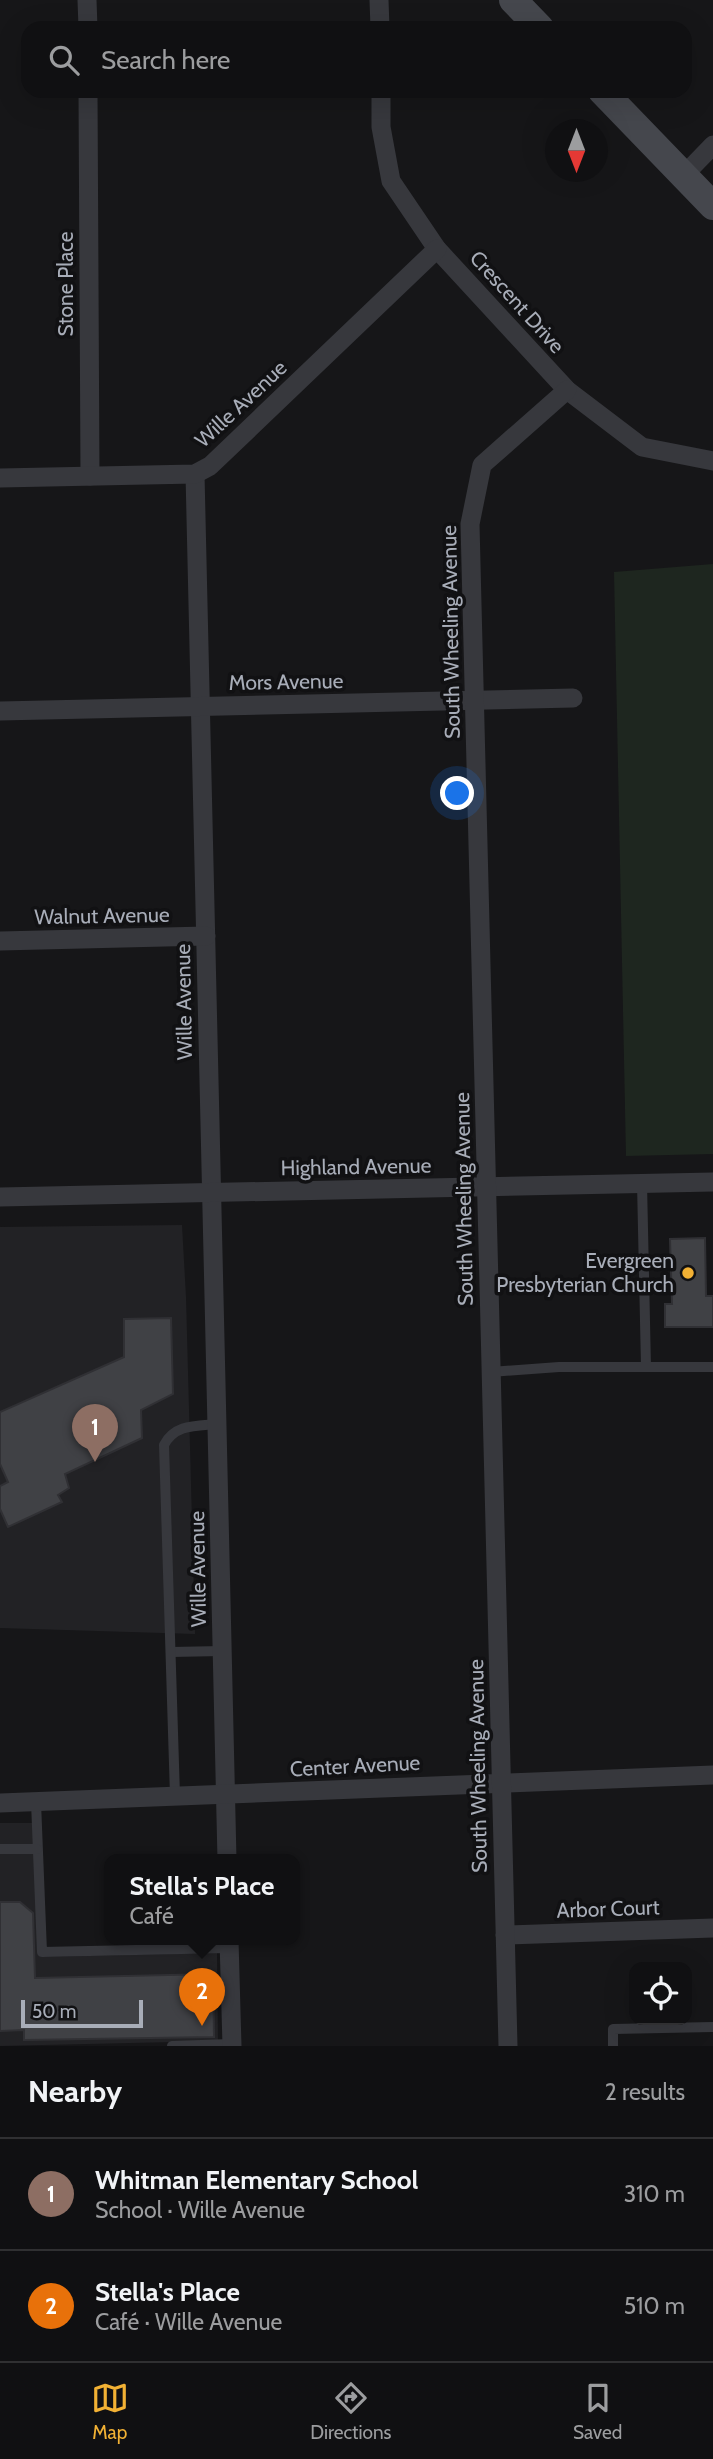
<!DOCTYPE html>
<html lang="en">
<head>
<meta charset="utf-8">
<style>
  :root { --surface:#101012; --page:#19191b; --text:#f1f3f6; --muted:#9c9d9f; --line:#303032; --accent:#f2b134 }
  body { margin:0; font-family:Cabin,sans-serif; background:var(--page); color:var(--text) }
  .controls { position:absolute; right:21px; bottom:21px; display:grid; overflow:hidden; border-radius:14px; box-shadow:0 7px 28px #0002 }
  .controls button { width:63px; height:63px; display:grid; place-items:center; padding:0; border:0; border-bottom:2px solid var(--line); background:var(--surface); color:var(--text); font:35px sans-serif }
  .compass { position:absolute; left:545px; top:119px; width:63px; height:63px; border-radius:50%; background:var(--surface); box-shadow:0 7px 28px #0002; rotate:180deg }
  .scale { position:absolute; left:21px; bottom:18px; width:122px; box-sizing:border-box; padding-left:7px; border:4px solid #a8adb8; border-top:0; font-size:19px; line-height:24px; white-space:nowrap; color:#a8adb8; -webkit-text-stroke:5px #111113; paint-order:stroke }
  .you { position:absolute; left:458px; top:794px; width:24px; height:24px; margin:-18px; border:5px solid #fff; border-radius:50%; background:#1a73e8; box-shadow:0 0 0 10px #1a73e833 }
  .badge { display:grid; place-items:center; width:46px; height:46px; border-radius:50%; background:var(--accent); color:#fff; font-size:23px; font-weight:700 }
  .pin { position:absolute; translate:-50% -58px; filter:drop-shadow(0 2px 4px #0008) }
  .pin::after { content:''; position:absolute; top:37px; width:24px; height:21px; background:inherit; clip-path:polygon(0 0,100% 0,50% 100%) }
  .popup { position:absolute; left:104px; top:1854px; width:196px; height:91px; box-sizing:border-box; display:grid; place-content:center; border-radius:14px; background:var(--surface); filter:drop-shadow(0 2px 5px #0005); font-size:23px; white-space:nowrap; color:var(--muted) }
  .popup b { font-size:26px; color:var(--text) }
  .popup::after { content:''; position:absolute; left:50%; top:100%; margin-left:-14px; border:14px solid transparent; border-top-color:var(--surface) }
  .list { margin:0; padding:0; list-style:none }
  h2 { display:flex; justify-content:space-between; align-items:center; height:91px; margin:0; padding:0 28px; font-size:30px }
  h2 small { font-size:23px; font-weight:400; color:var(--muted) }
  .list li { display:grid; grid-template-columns:46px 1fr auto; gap:21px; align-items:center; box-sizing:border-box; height:112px; padding:0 28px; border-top:2px solid var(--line) }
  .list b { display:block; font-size:26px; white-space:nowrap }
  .list p { margin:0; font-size:23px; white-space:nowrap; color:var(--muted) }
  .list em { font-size:23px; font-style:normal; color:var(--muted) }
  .icon { flex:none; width:38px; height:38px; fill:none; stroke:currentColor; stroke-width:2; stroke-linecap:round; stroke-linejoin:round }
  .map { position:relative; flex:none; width:713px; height:2046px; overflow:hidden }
  .search { position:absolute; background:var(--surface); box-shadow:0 7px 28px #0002; left:21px; right:21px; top:21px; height:77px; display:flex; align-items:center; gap:18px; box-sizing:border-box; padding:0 24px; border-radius:21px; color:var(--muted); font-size:26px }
  .sheet { height:315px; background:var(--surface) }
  nav { display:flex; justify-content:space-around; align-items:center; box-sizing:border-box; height:98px; border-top:2px solid var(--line); background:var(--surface); font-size:19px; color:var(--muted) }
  nav a { display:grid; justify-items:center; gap:4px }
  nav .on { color:var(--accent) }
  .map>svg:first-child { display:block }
  .built { fill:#222225 }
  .green { fill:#1e261f }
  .building { fill:#404145; stroke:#303034; stroke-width:2 }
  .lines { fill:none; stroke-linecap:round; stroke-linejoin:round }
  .lane { stroke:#37383d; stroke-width:10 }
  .street { stroke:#37383d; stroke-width:19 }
  .secondary { stroke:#45474d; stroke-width:28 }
  .poi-dot { fill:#f2b134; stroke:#111113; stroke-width:2.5 }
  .labels { text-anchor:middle; stroke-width:7; stroke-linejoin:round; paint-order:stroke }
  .street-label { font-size:21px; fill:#a8adb8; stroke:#111113 }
  .poi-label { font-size:21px; fill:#a8adb8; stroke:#111113; text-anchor:end }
</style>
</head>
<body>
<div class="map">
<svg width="713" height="2046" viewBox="0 0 713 2046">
  <rect width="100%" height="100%" fill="#161618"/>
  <g class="built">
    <path d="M182,1225L186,1297L195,1634L0,1628V1227Z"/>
    <path d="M0,1823H34L40,1957L217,1953L218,2041L0,2046Z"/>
  </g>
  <path class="green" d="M713,564V1154L626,1156L614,572Z"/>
  <g class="building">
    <path d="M705,1238L706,1296H713V1327H665V1304H672L670,1239Z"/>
    <path d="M171,1318L173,1394L141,1410L142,1438L65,1474L69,1488L58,1495L62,1502L8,1527L0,1509V1486L8,1482L0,1464V1412L124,1357V1319Z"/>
    <path d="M0,1902H20L33,1913L35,1978L213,1974L214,2037L24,2040V2030L0,2031Z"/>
  </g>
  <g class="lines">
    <g class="lane">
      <path d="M642,1183L646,1367"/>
      <path d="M491,1372L559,1367H713"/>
      <path d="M171,1652L222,1651"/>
      <path d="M175,1796L164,1445C175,1424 196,1426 217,1424"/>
      <path d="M36,1802L42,1952L229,1948"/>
      <path d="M0,1849H37"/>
      <path d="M172,2046L231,2044"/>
      <path d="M613,2046V2029L713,2027"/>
    </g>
    <g class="street">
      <path d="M87,0L88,28"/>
      <path d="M379,0L380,28"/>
      <path d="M88,91L90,476"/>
      <path d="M381,91V127L391,181L437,249L567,390L642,447L713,461"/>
      <path d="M684,175L713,145"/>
      <path d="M195,474L227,1860"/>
      <path d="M0,478L195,474L210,466L437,249"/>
      <path d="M0,711L573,698"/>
      <path d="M0,941L206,936"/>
      <path d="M0,1197L713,1182"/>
      <path d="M0,1803L713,1775"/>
      <path d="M505,1935L713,1928"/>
      <path d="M229,1940L232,2046"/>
      <path d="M508,2046L470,524L482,465L567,390"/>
    </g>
    <g class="secondary">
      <path d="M513,0L540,28"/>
      <path d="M602,91L713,206"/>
    </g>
  </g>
  <circle class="poi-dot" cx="688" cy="1273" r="7"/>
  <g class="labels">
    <g class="street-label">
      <text transform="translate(66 284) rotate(-90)" y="7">Stone Place</text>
      <text transform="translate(517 302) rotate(48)" y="7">Crescent Drive</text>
      <text transform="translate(241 404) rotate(-43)" y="7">Wille Avenue</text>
      <text transform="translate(451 632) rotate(-91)" y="7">South Wheeling Avenue</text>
      <text transform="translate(286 682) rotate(-1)" y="7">Mors Avenue</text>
      <text transform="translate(102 916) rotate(-1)" y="7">Walnut Avenue</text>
      <text transform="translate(184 1002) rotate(-91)" y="7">Wille Avenue</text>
      <text transform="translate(356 1167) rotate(-1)" y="7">Highland Avenue</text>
      <text transform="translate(464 1199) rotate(-91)" y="7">South Wheeling Avenue</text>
      <text transform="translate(198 1569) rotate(-91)" y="7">Wille Avenue</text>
      <text transform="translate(355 1766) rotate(-3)" y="7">Center Avenue</text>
      <text transform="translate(478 1766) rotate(-91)" y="7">South Wheeling Avenue</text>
      <text transform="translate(608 1909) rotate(-2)" y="7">Arbor Court</text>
    </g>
    <g class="poi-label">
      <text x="674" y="1268">Evergreen<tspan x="674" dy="24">Presbyterian Church</tspan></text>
    </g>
  </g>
</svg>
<div class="controls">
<button><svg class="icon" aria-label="locate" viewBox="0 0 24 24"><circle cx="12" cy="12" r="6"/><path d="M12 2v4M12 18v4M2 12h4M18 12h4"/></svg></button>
</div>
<svg class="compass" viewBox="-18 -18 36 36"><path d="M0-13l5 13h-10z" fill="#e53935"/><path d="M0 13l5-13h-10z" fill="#9c9d9f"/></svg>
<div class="scale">50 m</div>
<div class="you"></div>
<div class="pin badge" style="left:95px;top:1462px;background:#8d6e63">1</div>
<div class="pin badge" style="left:202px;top:2026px;background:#e8710a">2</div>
<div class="popup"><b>Stella's Place</b>Café</div>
<div class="search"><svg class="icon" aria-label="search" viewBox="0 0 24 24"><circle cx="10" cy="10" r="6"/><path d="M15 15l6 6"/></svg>Search here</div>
</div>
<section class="sheet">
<h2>Nearby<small>2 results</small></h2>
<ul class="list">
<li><span class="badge" style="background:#8d6e63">1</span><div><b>Whitman Elementary School</b><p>School · Wille Avenue</p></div><em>310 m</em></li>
<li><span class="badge" style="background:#e8710a">2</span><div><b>Stella's Place</b><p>Café · Wille Avenue</p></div><em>510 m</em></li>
</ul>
</section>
<nav>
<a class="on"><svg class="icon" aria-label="map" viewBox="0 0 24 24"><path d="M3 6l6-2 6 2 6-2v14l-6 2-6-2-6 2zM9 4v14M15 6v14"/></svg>Map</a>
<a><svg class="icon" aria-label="directions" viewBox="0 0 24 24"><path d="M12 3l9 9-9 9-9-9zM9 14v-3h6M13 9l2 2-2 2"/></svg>Directions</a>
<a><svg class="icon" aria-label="saved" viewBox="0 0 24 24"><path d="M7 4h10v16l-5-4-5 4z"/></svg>Saved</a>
</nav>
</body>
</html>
